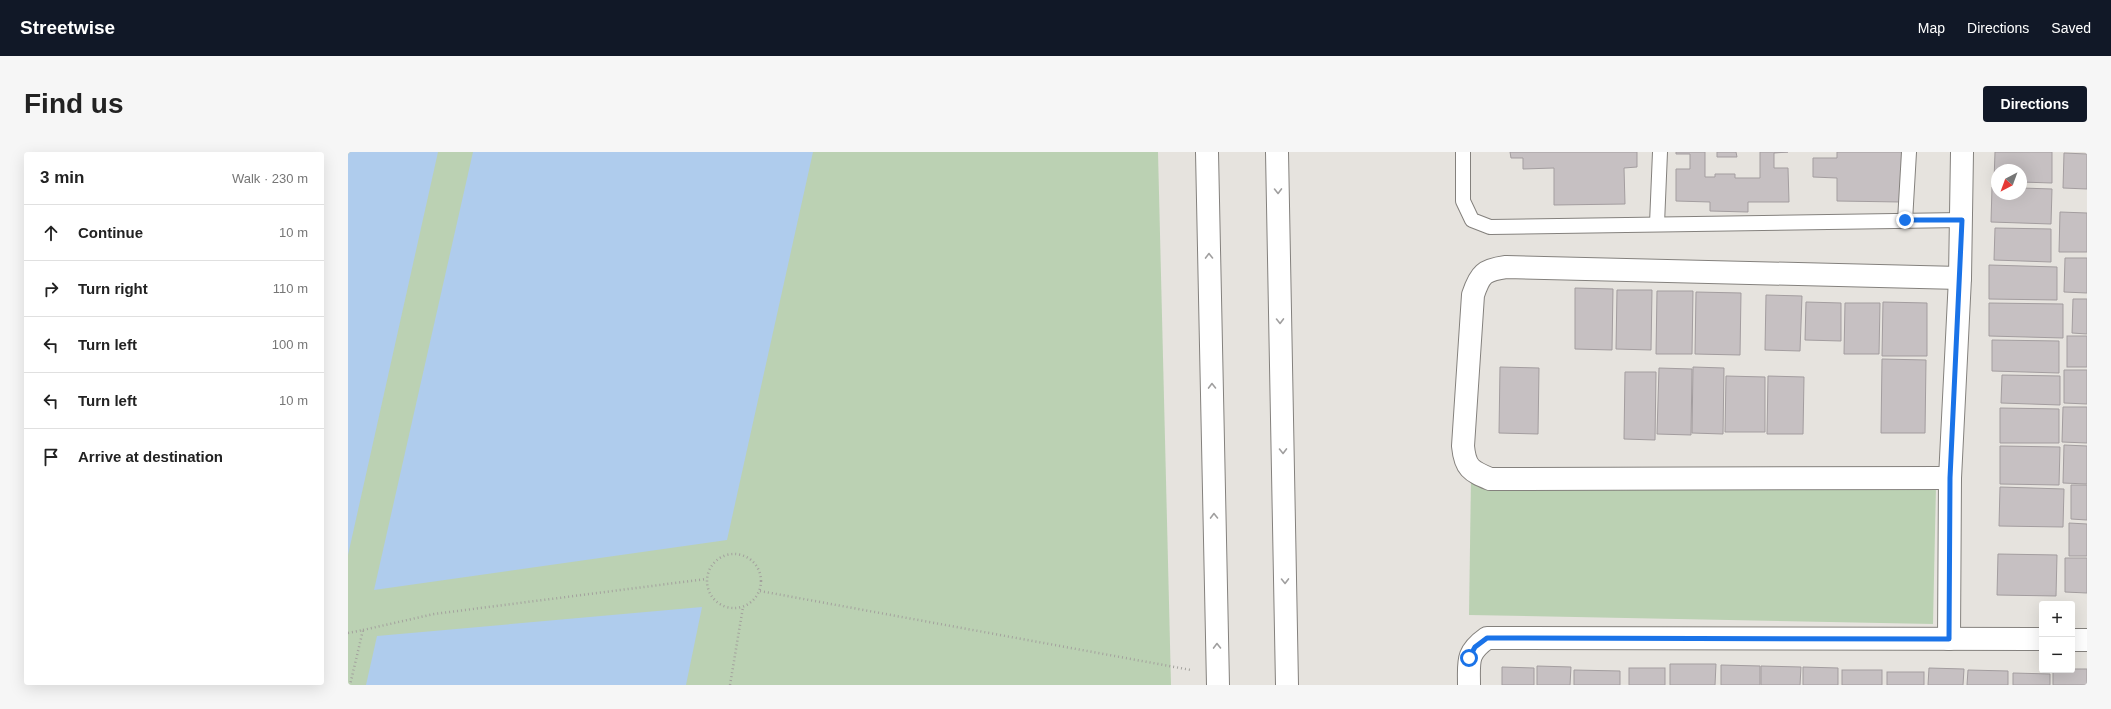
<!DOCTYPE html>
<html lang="en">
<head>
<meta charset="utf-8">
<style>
  :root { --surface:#fff; --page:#f6f6f6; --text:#222; --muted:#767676; --line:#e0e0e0; --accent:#111827 }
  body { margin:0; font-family:Arial,sans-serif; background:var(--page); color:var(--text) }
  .controls { position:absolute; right:12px; bottom:12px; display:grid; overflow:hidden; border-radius:4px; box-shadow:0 4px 16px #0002 }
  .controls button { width:36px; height:36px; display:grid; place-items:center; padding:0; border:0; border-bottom:1px solid var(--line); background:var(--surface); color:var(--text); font:20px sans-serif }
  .compass { position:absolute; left:1643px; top:12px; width:36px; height:36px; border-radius:50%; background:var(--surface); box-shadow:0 4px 16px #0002; rotate:221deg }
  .stop { position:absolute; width:12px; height:12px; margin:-9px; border:3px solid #1a73e8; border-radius:50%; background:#fff }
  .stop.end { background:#1a73e8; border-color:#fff; box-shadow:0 1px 4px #0008 }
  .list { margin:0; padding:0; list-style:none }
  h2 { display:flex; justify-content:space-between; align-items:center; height:52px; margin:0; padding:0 16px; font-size:17px }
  h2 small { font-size:13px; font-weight:400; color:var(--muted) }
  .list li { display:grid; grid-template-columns:26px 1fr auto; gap:12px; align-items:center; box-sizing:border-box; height:56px; padding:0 16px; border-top:1px solid var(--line) }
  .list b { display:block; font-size:15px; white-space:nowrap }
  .list em { font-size:13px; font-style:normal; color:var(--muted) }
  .icon { flex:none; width:22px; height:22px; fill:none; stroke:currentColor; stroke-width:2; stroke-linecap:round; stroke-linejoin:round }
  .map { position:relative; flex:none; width:1739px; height:533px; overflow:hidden; border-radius:4px }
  header { display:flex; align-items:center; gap:24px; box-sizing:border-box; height:56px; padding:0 20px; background:var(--accent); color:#fff }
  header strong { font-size:19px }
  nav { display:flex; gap:22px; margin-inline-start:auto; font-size:14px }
  .intro { display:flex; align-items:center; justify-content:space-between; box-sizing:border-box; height:96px; padding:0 24px }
  h1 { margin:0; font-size:28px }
  .button { padding:10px 18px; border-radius:4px; background:var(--accent); color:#fff; font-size:14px; font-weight:700 }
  main { display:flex; gap:24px; padding:0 24px }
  aside { flex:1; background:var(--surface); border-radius:4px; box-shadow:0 4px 16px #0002 }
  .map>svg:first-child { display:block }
  .green { fill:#bbd1b3 }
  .water { fill:#afcced }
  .building { fill:#c6c0c2; stroke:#a39d9f }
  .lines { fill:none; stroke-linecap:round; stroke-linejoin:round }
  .service-casing { stroke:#84817d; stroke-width:16 }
  .minor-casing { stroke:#84817d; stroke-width:24 }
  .tertiary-casing { stroke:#84817d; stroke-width:24 }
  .path { stroke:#a3a19d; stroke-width:2.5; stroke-dasharray:1 3; stroke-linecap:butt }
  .service { stroke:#fff; stroke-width:14 }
  .minor { stroke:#fff; stroke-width:22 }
  .tertiary { stroke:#fff; stroke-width:22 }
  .oneway { stroke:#a09f9f }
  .route { stroke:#1a73e8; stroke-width:5 }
</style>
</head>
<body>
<header>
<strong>Streetwise</strong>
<nav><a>Map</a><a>Directions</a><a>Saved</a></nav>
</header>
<div class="intro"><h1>Find us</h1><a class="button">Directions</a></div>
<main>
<aside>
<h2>3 min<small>Walk · 230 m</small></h2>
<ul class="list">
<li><svg class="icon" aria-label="ahead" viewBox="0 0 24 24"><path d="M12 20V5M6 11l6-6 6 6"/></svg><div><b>Continue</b></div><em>10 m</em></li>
<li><svg class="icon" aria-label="right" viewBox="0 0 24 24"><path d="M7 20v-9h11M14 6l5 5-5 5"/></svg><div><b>Turn right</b></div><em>110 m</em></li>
<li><svg class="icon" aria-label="left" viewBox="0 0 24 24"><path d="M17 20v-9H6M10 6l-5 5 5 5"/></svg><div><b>Turn left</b></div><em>100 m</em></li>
<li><svg class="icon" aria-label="left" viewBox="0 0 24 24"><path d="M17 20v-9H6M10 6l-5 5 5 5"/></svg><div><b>Turn left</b></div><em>10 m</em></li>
<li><svg class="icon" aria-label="arrive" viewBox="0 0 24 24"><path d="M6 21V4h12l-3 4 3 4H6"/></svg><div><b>Arrive at destination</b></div></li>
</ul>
</aside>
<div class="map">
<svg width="1739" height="533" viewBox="0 0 1739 533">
  <rect width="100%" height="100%" fill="#e6e3de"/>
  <g class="green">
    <path d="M0,0H810L823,533H0Z"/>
    <path d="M1123,326L1588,334L1585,472L1121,463Z"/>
  </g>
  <g class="water">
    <path d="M0,0H90L0,403Z"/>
    <path d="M125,0H465L379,388L26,438Z"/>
    <path d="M354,455L338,533H18L29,484Z"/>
  </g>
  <g class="building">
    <path d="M1162,0H1289V15L1276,16L1277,52L1206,53V16L1175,17V6H1163Z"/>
    <path d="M1328,0H1357V25H1367V22H1387V26H1412V0H1440L1426,1V16H1440L1441,50H1400V60L1362,59V50L1328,49V17H1342V2H1328Z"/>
    <path d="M1369,0H1388L1389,5H1369Z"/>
    <path d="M1489,0H1554L1553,50L1489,49V26L1465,25V6H1489Z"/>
    <path d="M1647,0H1704V31L1673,30V18H1649V29H1646Z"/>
    <path d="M1716,1L1739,2V37L1715,36Z"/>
    <path d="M1644,35L1649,36V42H1673V36L1704,37L1703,72L1643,70Z"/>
    <path d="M1712,60L1739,61V100H1711Z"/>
    <path d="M1647,76L1703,77V110L1646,108Z"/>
    <path d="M1717,106H1739V141L1716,140Z"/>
    <path d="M1641,113L1709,115V148L1641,147Z"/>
    <path d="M1227,136L1265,137L1264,198L1227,197Z"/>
    <path d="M1269,138H1304L1303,198L1268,197Z"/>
    <path d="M1309,139H1345L1344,202H1308Z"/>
    <path d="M1348,140L1393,141L1392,203L1347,202Z"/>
    <path d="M1418,143L1454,144L1452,199L1417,198Z"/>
    <path d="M1725,147H1739V182L1724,181Z"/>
    <path d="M1458,150L1493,151V189L1457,188Z"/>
    <path d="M1535,150L1579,151V204H1534Z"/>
    <path d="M1497,151H1532L1531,202H1496Z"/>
    <path d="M1641,151L1715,152V186L1641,184Z"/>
    <rect x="1719" y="184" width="20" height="31"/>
    <path d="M1644,188L1711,189V221L1644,219Z"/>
    <path d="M1534,207L1578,208L1577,281H1533Z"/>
    <path d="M1152,215L1191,216L1190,282L1151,281Z"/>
    <path d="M1345,215L1376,216L1375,282L1344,281Z"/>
    <path d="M1311,216L1344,217L1343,283L1309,282Z"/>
    <path d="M1716,218H1739V252L1716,251Z"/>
    <path d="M1277,220H1308L1307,288L1276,287Z"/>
    <path d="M1654,223L1712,224V253L1653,251Z"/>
    <path d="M1378,224L1417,225V280H1377Z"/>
    <path d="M1420,224L1456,225L1455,282H1419Z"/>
    <path d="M1715,255H1739V291L1714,290Z"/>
    <path d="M1652,256L1711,257V291H1652Z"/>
    <path d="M1716,293L1739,294V332L1715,331Z"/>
    <path d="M1652,294L1712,295L1711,333L1652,332Z"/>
    <path d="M1723,333H1739V368L1723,367Z"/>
    <path d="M1652,335L1716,337L1715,375L1651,374Z"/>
    <path d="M1721,371L1739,372V404H1721Z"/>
    <path d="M1650,402L1709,403L1708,444L1649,443Z"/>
    <path d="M1717,406H1739V441L1717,440Z"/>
    <path d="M1322,512H1368L1367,533H1322Z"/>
    <path d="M1373,513L1412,514V533H1373Z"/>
    <path d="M1189,514L1223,515L1222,533H1189Z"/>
    <path d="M1413,514L1453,515L1452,533H1413Z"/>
    <path d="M1154,515L1186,516V533H1154Z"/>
    <path d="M1455,515L1490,516V533H1455Z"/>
    <rect x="1281" y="516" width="36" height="17"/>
    <path d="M1581,516L1616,517L1615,533H1580Z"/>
    <path d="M1724,517H1739V533H1705V518Z"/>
    <path d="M1226,518L1272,519V533H1226Z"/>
    <rect x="1494" y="518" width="40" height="15"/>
    <path d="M1620,518L1660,519V533H1619Z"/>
    <rect x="1539" y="520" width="37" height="13"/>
    <path d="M1665,521L1702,522V533H1665Z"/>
  </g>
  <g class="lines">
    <g class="service-casing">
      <g id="service">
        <path d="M1115,0V49L1124,68L1142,75L1614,68"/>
        <path d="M1557,69L1561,0"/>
        <path d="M1309,72L1312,0"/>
      </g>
    </g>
    <g class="minor-casing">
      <g id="minor">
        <path d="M1602,326L1142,327C1123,319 1117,316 1115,294L1125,143C1132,122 1136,118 1158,115L1612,126"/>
        <path d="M1601,487L1602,326L1612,126L1614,0"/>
        <path d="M1724,488H1739"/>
        <path d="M1121,533C1121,509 1118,501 1139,486L1694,487"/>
      </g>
    </g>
    <g class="tertiary-casing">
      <g id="tertiary">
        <path d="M859,0L870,533"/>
        <path d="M929,0L939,533"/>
      </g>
    </g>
    <g class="path">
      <circle cx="386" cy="429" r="27"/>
      <path d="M412,439L843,518"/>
      <path d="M15,478L86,462L358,427"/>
      <path d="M0,481L15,478L2,533"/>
      <path d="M382,533L395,455"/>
    </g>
    <use href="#service" class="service"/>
    <use href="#minor" class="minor"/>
    <use href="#tertiary" class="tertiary"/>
  </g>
  <defs><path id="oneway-chevron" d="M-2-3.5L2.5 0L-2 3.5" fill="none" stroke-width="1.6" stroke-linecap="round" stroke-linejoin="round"/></defs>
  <g class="oneway">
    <use href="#oneway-chevron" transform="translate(930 39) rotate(89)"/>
    <use href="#oneway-chevron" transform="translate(861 104) rotate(-91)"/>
    <use href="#oneway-chevron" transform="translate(932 169) rotate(89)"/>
    <use href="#oneway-chevron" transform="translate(864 234) rotate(-91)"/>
    <use href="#oneway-chevron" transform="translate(935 299) rotate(89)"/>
    <use href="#oneway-chevron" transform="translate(866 364) rotate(-91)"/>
    <use href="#oneway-chevron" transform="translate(937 429) rotate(89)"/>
    <use href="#oneway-chevron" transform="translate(869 494) rotate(-91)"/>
  </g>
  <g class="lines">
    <path class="route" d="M1121,506L1127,495L1139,486L1601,487L1602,326L1614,68H1557"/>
  </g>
</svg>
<div class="controls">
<button>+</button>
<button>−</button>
</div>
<svg class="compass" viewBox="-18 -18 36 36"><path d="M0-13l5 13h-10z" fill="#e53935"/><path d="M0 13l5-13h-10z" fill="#767676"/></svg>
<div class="stop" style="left:1121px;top:506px"></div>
<div class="stop end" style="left:1557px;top:68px"></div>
</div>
</main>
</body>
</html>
